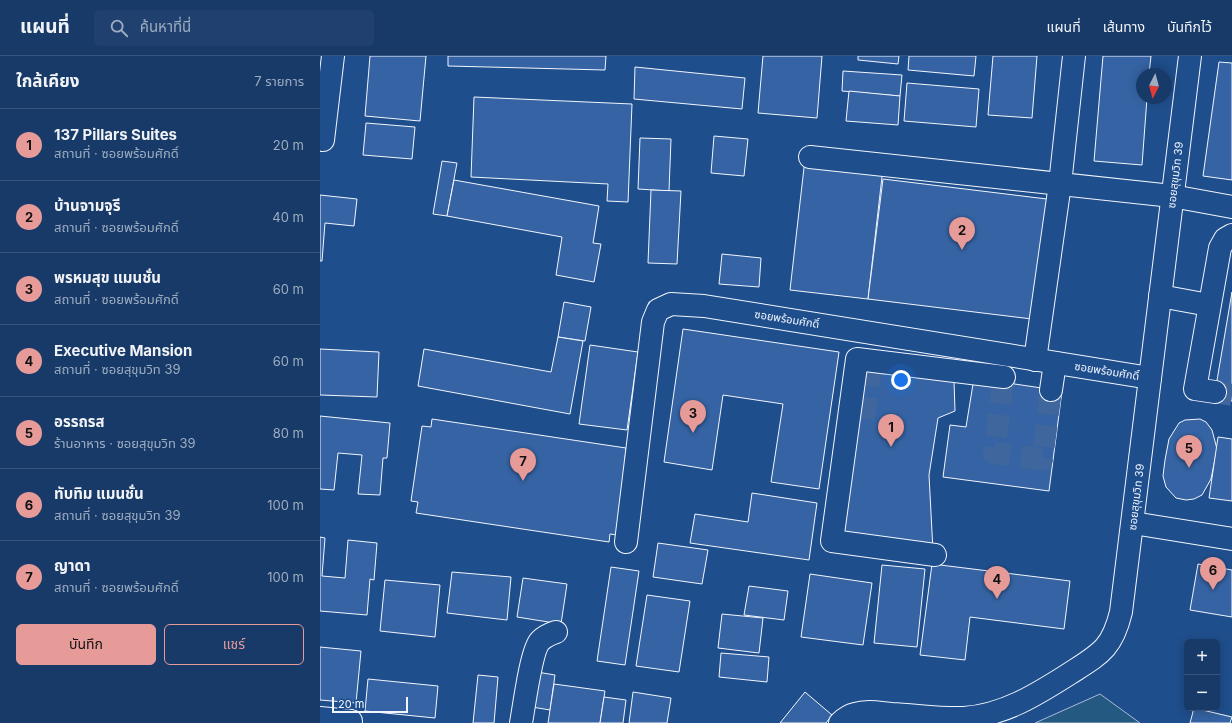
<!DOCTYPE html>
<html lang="th">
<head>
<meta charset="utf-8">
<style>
  :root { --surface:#173a69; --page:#20416f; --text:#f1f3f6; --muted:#9eadc0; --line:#36547d; --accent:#e69b98 }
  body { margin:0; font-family:Inter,"Noto Sans Thai",sans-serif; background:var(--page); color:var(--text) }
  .controls { position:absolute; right:12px; bottom:12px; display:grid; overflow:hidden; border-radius:6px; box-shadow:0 2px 10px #0003 }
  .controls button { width:36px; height:36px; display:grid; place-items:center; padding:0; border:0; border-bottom:1px solid var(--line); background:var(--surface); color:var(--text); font:20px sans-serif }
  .compass { position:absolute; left:816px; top:12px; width:36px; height:36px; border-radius:50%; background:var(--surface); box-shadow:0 2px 10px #0003; rotate:186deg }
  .scale { position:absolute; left:12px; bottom:10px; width:76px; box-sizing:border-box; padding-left:4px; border:2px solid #f2f6ff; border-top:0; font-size:11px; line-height:14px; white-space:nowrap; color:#f2f6ff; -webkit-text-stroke:3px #1f4e8c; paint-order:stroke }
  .you { position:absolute; left:581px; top:324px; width:14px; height:14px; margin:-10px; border:3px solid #fff; border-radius:50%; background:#1a73e8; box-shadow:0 0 0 6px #1a73e833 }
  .badge { display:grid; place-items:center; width:26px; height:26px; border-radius:50%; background:var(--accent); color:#111; font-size:13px; font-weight:700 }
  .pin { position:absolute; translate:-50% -33px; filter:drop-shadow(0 1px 2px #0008) }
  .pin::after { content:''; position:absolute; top:21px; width:14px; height:12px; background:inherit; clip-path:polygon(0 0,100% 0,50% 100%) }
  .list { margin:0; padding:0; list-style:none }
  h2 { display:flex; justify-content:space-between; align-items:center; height:52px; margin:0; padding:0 16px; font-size:17px }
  h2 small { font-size:13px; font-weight:400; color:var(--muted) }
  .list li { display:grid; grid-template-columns:26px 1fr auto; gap:12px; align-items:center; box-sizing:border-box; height:72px; padding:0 16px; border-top:1px solid var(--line) }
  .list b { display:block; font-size:15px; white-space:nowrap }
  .list p { margin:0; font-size:13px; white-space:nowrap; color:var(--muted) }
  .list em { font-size:13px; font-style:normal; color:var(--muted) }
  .actions { display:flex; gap:8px; padding:12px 16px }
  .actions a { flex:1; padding:9px 0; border:1px solid var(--accent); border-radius:6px; text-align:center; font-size:14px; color:var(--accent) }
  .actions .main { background:var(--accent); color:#111 }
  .icon { flex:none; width:22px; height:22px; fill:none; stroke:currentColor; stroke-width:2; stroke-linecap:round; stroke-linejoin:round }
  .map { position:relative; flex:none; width:912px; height:667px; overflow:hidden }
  header { display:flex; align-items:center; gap:24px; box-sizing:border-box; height:56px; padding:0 20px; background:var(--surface); border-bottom:1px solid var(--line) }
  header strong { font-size:19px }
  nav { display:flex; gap:22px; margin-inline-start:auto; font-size:14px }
  .search { width:280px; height:36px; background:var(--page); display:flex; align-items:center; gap:10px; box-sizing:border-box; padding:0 14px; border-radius:6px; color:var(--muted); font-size:15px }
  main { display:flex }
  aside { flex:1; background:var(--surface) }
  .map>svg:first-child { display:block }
  .green { fill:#245a82; stroke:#a8bbd7 }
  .building { fill:#3563a3; stroke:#f2f6ff }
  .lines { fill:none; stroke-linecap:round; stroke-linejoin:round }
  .minor-tunnel { stroke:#3f679d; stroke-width:22; stroke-dasharray:22 11; stroke-linecap:butt }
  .minor-casing { stroke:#f2f6ff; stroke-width:24 }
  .minor { stroke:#1f4e8c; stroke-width:22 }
  .labels { text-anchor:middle; stroke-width:3; stroke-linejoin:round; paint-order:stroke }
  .street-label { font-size:11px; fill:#f2f6ff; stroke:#1f4e8c }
</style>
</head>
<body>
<header>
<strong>แผนที่</strong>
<div class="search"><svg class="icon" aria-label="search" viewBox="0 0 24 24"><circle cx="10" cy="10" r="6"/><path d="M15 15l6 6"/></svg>ค้นหาที่นี่</div>
<nav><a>แผนที่</a><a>เส้นทาง</a><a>บันทึกไว้</a></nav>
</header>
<main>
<aside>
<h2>ใกล้เคียง<small>7 รายการ</small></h2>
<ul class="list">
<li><span class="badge">1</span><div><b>137 Pillars Suites</b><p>สถานที่ · ซอยพร้อมศักดิ์</p></div><em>20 m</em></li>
<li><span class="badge">2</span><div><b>บ้านจามจุรี</b><p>สถานที่ · ซอยพร้อมศักดิ์</p></div><em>40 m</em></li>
<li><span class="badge">3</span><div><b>พรหมสุข แมนชั่น</b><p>สถานที่ · ซอยพร้อมศักดิ์</p></div><em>60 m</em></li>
<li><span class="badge">4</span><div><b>Executive Mansion</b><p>สถานที่ · ซอยสุขุมวิท 39</p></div><em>60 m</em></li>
<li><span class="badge">5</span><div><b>อรรถรส</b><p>ร้านอาหาร · ซอยสุขุมวิท 39</p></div><em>80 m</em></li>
<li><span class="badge">6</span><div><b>ทับทิม แมนชั่น</b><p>สถานที่ · ซอยสุขุมวิท 39</p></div><em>100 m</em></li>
<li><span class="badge">7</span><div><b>ญาดา</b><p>สถานที่ · ซอยพร้อมศักดิ์</p></div><em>100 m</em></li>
</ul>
<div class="actions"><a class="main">บันทึก</a><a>แชร์</a></div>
</aside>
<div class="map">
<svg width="912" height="667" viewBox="0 0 912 667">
  <rect width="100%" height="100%" fill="#1f4e8c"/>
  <path class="green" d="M780,638L820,667H715Z"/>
  <g class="building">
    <path d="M50,0H106L100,65L45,60Z"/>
    <path d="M128,0H286L285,14L128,10Z"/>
    <path d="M443,0H502L497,62L438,57Z"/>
    <path d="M538,0H579L578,8L538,4Z"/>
    <path d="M589,0H656L654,20L588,14Z"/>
    <path d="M673,0H717L712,62L668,59Z"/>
    <path d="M783,0H831L829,18H822V42H827L822,109L774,105Z"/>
    <path d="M899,6L912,7V124L883,120Z"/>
    <path d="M315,11L425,22L422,53L314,43Z"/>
    <path d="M523,15L582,19L580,40L522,35Z"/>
    <path d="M587,27L659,33L656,71L584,65Z"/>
    <path d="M529,35L580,40L578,69L526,65Z"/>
    <path d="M154,41L312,48L308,146L287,145L288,128L151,121Z"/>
    <path d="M46,67L95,71L92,103L43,99Z"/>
    <path d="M394,80L428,83L424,120L391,117Z"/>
    <path d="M320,82L351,83L349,135L318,133Z"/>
    <path d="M485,103L563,112L548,243L470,234Z"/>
    <path d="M122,105L137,107L127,160L113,158Z"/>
    <path d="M563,123L735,144L720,264L548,243Z"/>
    <path d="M134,124L279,150L273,187L281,188L274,226L236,219L242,181L127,160Z"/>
    <path d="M331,134L361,135L357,208L328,207Z"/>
    <path d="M0,139L37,143L34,170L5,167L2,205H0Z"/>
    <path d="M402,198L441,202L439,231L399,228Z"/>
    <path d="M912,236V345L894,342Z"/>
    <path d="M244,246L271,251L265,285L238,281Z"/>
    <path d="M363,273L519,296L499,433L451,426L463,348L403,339L392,414L344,406Z"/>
    <path d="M238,281L263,285L250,358L98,330L104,293L231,316Z"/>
    <path d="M270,289L318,296L307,374L259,368Z"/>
    <path d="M0,293L59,296L57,341L0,339Z"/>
    <path d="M541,308L634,325L635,355L618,362L609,419L613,495L517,482Z"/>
    <path d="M654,322L742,335L729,435L623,421L630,369L646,371Z"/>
    <path d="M0,360L70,367L67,402H63L60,439L38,438L42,399L18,397L14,434L0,433Z"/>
    <path d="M112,363L306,392L305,403L315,405L303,480L290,478L289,486L96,457L98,446L91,445L102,370L111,371Z"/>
    <path d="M880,363L886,366L892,374L897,393L891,423L882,439L874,443L866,444L856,442L846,431L843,420L845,404L849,383L859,367L865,364Z"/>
    <path d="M898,381L912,383V445L889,442Z"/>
    <path d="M432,437L497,447L489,504L370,487L375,458L428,466Z"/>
    <path d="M0,481L5,482L2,520L25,522L28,484L57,487L54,524L50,523L47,559L0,555Z"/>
    <path d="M338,487L388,494L382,528L333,521Z"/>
    <path d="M612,508L750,525L744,573L650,561L645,604L600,599Z"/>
    <path d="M878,508L912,514V561L870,554Z"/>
    <path d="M562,509L605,513L597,591L554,587Z"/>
    <path d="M291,511L319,515L305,609L277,605Z"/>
    <path d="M132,516L191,521L187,564L127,557Z"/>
    <path d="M490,518L552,527L543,589L481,581Z"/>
    <path d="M203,522L247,528L241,568L197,561Z"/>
    <path d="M65,524L120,529L115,581L60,575Z"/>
    <path d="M429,530L468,535L464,564L424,559Z"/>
    <path d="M327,539L370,545L359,616L316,610Z"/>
    <path d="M402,558L443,562L439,597L398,592Z"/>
    <path d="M0,591L41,595L36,647L0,644Z"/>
    <path d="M401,597L449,601L447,626L399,621Z"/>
    <path d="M217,616L235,619L230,654L212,651Z"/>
    <path d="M158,619L178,621L174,667H153Z"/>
    <path d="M48,623L118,630L115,662L45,655Z"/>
    <path d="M234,628L285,635L280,667H228Z"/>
    <path d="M313,636L351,642L347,667H309Z"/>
    <path d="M485,636L512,659L506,667H460Z"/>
    <path d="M284,641L306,644L303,667H280Z"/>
    <path d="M874,652L912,661L910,667H870Z"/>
  </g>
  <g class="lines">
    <g class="minor-tunnel">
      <path d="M683,326L674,397L722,403L731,334"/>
      <path d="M895,336L912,339"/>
      <path d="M544,363L551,309"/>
    </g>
    <g class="minor-casing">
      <g id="minor">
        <path d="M3,84L13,0"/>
        <path d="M490,101L852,140L912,151"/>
        <path d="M840,240L889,249"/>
        <path d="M715,304L740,128L754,0"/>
        <path d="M731,334L735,307"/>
        <path d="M895,336L875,333L900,192L905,183L912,179"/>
        <path d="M813,467L912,483"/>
        <path d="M306,486L333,266L338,254L351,248L384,250L830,322"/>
        <path d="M615,499L512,485L537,303L684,321"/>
        <path d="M0,662L31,665"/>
        <path d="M201,667C204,651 211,595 220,585C225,580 230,578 236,576"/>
        <path d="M520,667C524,663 530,659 535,658C547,654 560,657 572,658C595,659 620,663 644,662C684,659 716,639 749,618C780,598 792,593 801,556L870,0"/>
      </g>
    </g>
    <use href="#minor" class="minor"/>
  </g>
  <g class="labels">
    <g class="street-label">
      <text transform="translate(855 119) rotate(-83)" y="4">ซอยสุขุมวิท 39</text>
      <text transform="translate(467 263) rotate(9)" y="4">ซอยพร้อมศักดิ์</text>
      <text transform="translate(787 315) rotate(9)" y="4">ซอยพร้อมศักดิ์</text>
      <text transform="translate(816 441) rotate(-83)" y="4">ซอยสุขุมวิท 39</text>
    </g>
  </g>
</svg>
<div class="controls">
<button>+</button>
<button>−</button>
</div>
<svg class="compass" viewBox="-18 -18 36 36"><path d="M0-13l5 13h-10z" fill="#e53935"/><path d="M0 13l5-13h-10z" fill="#9eadc0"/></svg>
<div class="scale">20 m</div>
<div class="you"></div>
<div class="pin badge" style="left:571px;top:391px">1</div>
<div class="pin badge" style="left:642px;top:194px">2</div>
<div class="pin badge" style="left:373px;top:377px">3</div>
<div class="pin badge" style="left:677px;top:543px">4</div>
<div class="pin badge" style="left:869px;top:412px">5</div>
<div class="pin badge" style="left:893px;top:534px">6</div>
<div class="pin badge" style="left:203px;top:425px">7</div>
</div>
</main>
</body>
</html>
